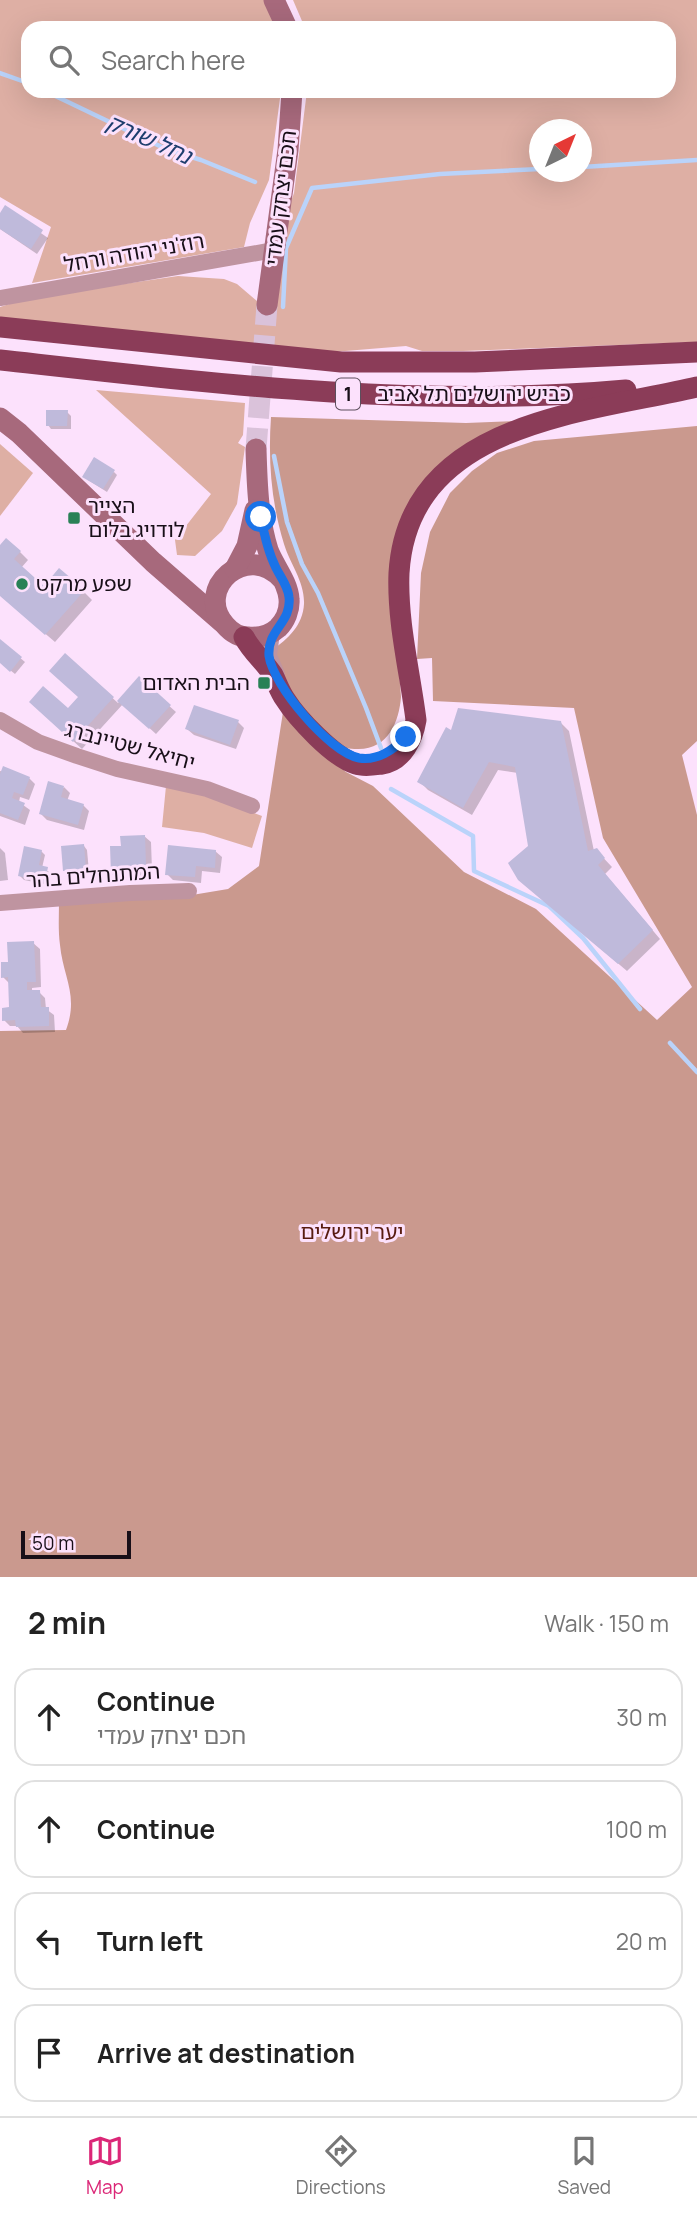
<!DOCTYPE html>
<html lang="en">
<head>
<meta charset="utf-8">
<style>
  :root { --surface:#fff; --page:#f6f6f6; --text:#222; --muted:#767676; --line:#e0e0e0; --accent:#db2777 }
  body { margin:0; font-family:Manrope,"Noto Sans Hebrew",sans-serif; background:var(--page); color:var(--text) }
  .compass { position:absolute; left:529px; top:119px; width:63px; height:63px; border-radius:50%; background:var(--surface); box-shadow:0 7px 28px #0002; rotate:43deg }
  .scale { position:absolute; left:21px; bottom:18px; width:110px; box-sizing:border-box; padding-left:7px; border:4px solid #180f18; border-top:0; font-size:19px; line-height:24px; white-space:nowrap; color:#180f18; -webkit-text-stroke:5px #fce1fc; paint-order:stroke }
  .stop { position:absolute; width:21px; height:21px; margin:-16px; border:5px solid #1a73e8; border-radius:50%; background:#fff }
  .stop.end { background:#1a73e8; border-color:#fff; box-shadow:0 2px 7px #0008 }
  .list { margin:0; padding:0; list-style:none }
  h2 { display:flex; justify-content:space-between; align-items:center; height:91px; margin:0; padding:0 28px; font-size:30px }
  h2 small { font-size:23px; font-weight:400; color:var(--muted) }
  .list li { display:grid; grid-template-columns:46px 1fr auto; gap:21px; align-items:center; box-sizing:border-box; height:98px; margin:0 14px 14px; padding:0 14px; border:2px solid var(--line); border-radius:21px }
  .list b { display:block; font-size:26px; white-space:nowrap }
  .list p { margin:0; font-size:23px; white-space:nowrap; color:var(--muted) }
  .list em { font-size:23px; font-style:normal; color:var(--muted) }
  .icon { flex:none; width:38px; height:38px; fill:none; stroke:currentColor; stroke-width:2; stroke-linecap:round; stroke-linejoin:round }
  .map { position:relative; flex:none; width:697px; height:1577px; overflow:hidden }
  .search { position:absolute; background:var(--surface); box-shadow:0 7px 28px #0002; left:21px; right:21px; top:21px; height:77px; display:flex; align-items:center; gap:18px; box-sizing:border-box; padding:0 24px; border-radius:21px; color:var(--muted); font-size:26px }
  .sheet { height:539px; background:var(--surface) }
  nav { display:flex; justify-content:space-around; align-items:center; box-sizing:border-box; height:98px; border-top:2px solid var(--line); background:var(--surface); font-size:19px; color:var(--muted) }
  nav a { display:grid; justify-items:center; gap:4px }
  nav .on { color:var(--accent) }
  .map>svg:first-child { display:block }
  .green { fill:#deafa4; fill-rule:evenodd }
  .forest { fill:#ca998e }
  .shadow { fill:#0003 }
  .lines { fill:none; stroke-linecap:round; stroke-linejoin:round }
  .stream { stroke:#bad3fa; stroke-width:4.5 }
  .building { fill:#bfbadb }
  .secondary-tunnel { stroke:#dac2da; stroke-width:21; stroke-dasharray:21 10; stroke-linecap:butt }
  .minor { stroke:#bf94a0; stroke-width:16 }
  .secondary { stroke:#a7697c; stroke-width:21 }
  .trunk { stroke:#8b3c58; stroke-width:21 }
  .route { stroke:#1a73e8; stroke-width:9 }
  .poi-dot { fill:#298156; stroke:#fce1fc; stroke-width:2.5 }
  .labels { text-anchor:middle; stroke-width:6; stroke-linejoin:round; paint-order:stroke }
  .shield { fill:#fce1fc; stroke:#5c4e5c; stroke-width:2 }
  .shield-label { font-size:19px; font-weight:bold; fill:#180f18 }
  .street-label { font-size:21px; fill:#180f18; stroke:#fce1fc }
  .poi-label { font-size:21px; fill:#180f18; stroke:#fce1fc; text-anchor:start }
  .park-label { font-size:21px; fill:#581c10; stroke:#fce1fc }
  .water-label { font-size:23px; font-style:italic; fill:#1e3e6e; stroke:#fce1fc }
</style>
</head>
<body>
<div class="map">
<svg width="697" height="1577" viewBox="0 0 697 1577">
  <rect width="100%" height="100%" fill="#fce1fc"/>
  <g class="green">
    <path d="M0,0H266L280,28H28V91H281L269,180L250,223L244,247L32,283L51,227L0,197Z"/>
    <path d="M293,0H697V342L463,351H422L406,346L333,352L0,318V307L28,298L178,276L224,279L237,284L257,301L294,193L307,91H669V28H305ZM540,130H582V172H540Z"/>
    <path d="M96,390L245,403L243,435L238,443L245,447L237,504L222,531L195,556L177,555L175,540L211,494Z"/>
    <path d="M0,444L33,473L0,516Z"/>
    <path d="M166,786L211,797L262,816L252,848L204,833L162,827Z"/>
  </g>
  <g class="forest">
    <path d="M271,417L466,423L515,421L436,471L393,587L401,697C399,722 388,750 357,749C350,749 342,748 336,743C326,736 302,711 294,700C284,686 279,666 272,650C288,639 303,625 304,604C305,582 290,564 284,544C271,502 268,460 271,417Z"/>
    <path d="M697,426V741L682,755L697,815V1577H0V1031L66,1030C79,995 63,977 60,945C58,930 59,915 59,901L186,896L228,889L259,866L283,712L315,746L346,772L373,786L464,872L536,909L657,1020L692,987L603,838L574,708L433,701L432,658L417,659L421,573L430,532L450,493L472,471L497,453L534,441Z"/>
  </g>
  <g class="shadow">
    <path d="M5,208L48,238L37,254L0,229V216Z"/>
    <path d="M67,412L71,416V429H51L48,425Z"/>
    <path d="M114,472L117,475L107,492L88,480Z"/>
    <path d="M0,547L20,552L28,560L21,568L44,588L84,592L92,600L55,642L0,595Z"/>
    <path d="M0,641L25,662L15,674L0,662Z"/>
    <path d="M65,655L118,703L139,679L176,712L156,734L123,704L82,749L39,710L68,711L80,698Z"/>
    <path d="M238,722L244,728L236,749L194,735L187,729Z"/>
    <path d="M560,722L569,731L594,851L596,850L612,867L605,874L660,939L627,971L529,888V846L518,773L498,770L472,815L428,790L420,782L452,732Z"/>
    <path d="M0,771L29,778L35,784L29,800L20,797L19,802L30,810L25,825L0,816Z"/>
    <path d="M64,787L70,793L67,801L83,805L89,811L84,830L47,820L41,814Z"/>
    <path d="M144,836L151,842L152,870L144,871V879L119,880L113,874L122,848Z"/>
    <path d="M84,846L87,850L89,872L69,874L65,870Z"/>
    <path d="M0,848L5,853L8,880L0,881Z"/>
    <path d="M41,851L45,855L42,868L51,873L49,885L24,880L20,876Z"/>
    <path d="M215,851L222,857L220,873L202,871L201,883L173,880L167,874Z"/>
    <path d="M33,943L40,949L41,987L32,988V992H39L45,998L46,1009L54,1015L55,1032L23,1033L17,1026H10L4,1020L11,1009L10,984L3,977L9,964Z"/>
  </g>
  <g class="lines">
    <g class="stream">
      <path d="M0,73L28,83"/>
      <path d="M45,91L166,149L201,160L255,182"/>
      <path d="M582,167L697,160"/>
      <path d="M283,307L286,248L312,188L440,174L540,169"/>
      <path d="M274,456L287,522L302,564L318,593L366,708L381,748"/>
      <path d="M391,789L473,836L474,871L549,906L583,938L640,1009"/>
      <path d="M670,1043L697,1072"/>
    </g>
  </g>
  <g class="building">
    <path d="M5,205L43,230L31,249L0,229V213Z"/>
    <path d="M46,410H68L67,426H46Z"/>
    <path d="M94,457L115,470L103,489L82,477Z"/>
    <path d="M6,538L21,551L14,559L44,586L59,568L85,590L45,635L0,596V545Z"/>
    <path d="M0,639L22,657L10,672L0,663Z"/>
    <path d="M65,653L114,697L73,742L29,702L43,686L68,708L78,697L49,671Z"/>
    <path d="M139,676L171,705L149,729L117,701Z"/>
    <path d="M194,705L239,720L230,745L185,729Z"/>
    <path d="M458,708L561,721L588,851L597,848L605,858L598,865L653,930L618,964L518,880L508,863L528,846L515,767L489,762L463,808L417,782L446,727L451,730Z"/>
    <path d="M3,766L30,777L23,795L14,792L12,798L25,803L18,820L0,813V774Z"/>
    <path d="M48,781L64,786L61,797L84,804L78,825L39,814Z"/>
    <path d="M145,835L146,865H139V874L111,875L110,846H121L120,836Z"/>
    <path d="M84,844L86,869L63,871L61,846Z"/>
    <path d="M168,845L216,850L215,868L196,866L195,877L165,875Z"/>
    <path d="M24,846L42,850L39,865L48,867L45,882L18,876Z"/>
    <path d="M34,941L36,982H27V990H40L41,1007H49V1026L16,1027L15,1020L2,1021V1008L9,1007L8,977L1,978V962H8L7,942Z"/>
  </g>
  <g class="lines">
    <path class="secondary-tunnel" d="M256,449L267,305"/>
    <g class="minor">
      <path d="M0,298L274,250"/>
      <path d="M272,632L269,656L277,674"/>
      <path d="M0,720L38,742L77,756L117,769L207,789L252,806"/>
      <path d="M0,903L130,893L189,891"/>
    </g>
    <g class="secondary">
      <path d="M274,0L287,28"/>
      <path d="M267,305L288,150L292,91"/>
      <path d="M0,418L19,433L153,562L222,622"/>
      <path d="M256,449C257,483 258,518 268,550C274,566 288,582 289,599C290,610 285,621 278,628C269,636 259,638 248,637C239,637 231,632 225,625C193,589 247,540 282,579"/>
      <path d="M235,569L247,546L255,510"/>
    </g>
    <g class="trunk">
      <path d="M0,327L341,362H475L697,352"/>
      <path d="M0,360C208,383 417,409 626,390"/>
      <path d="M244,637C252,652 264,661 273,675C277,683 280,692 285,699C297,718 334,758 356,764C364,767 374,765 382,764C403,761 413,738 416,720C410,672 397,622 399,573C408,422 585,413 697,387"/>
    </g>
  </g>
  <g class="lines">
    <path class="route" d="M261,517C264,534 268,552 276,568C281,578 288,586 289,597C292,623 267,629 269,656C273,685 329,752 359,758C378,761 393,750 406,737"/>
  </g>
  <g class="poi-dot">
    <rect x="67" y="511" width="14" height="14" rx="3.5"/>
    <circle cx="22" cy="584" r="7"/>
    <rect x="257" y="676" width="14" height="14" rx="3.5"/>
  </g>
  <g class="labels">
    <rect class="shield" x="336" y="378.5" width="24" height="31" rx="5"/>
    <g class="shield-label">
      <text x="348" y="401">1</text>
    </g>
    <g class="street-label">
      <text transform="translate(281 198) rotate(-83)" y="7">חכם יצחק עמדי</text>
      <text transform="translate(134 253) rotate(-10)" y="7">רוז'ני יהודה ורחל</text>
      <text x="474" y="401">כביש ירושלים תל אביב</text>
      <text transform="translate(130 746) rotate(15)" y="7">יחיאל שטיינברג</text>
      <text transform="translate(93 876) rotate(-4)" y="7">המתנחלים בהר</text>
    </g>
    <g class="poi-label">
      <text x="88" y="513">הצייר<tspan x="88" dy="24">לודויג בלום</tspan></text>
      <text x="36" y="591">שפע מרקט</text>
      <text x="250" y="690" text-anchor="end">הבית האדום</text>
    </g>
    <g class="park-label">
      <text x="352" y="1239">יער ירושלים</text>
    </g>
    <g class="water-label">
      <text transform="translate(149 139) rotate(24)" y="8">נחל שורק</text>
    </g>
  </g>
</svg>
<svg class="compass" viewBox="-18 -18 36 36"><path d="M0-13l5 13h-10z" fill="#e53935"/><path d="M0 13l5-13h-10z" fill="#767676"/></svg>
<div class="scale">50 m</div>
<div class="stop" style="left:261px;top:517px"></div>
<div class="stop end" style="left:406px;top:737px"></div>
<div class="search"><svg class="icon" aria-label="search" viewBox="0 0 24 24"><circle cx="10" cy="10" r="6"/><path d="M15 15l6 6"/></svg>Search here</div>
</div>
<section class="sheet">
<h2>2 min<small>Walk · 150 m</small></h2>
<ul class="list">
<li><svg class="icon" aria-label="ahead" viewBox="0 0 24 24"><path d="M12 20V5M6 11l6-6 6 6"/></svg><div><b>Continue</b><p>חכם יצחק עמדי</p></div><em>30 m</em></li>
<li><svg class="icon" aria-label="ahead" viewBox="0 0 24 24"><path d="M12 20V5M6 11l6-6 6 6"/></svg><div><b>Continue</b></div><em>100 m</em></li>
<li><svg class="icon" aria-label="left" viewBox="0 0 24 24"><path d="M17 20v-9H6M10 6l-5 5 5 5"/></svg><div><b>Turn left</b></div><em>20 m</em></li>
<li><svg class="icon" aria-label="arrive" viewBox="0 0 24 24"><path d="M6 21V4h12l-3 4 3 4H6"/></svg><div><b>Arrive at destination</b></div></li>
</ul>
</section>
<nav>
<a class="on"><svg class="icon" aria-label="map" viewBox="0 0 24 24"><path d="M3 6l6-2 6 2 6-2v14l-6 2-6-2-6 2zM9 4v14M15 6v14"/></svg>Map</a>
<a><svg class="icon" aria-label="directions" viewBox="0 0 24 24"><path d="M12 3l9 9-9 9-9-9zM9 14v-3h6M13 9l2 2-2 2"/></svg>Directions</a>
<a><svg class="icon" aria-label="saved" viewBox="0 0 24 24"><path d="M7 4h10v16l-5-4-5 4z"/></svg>Saved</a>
</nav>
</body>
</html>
